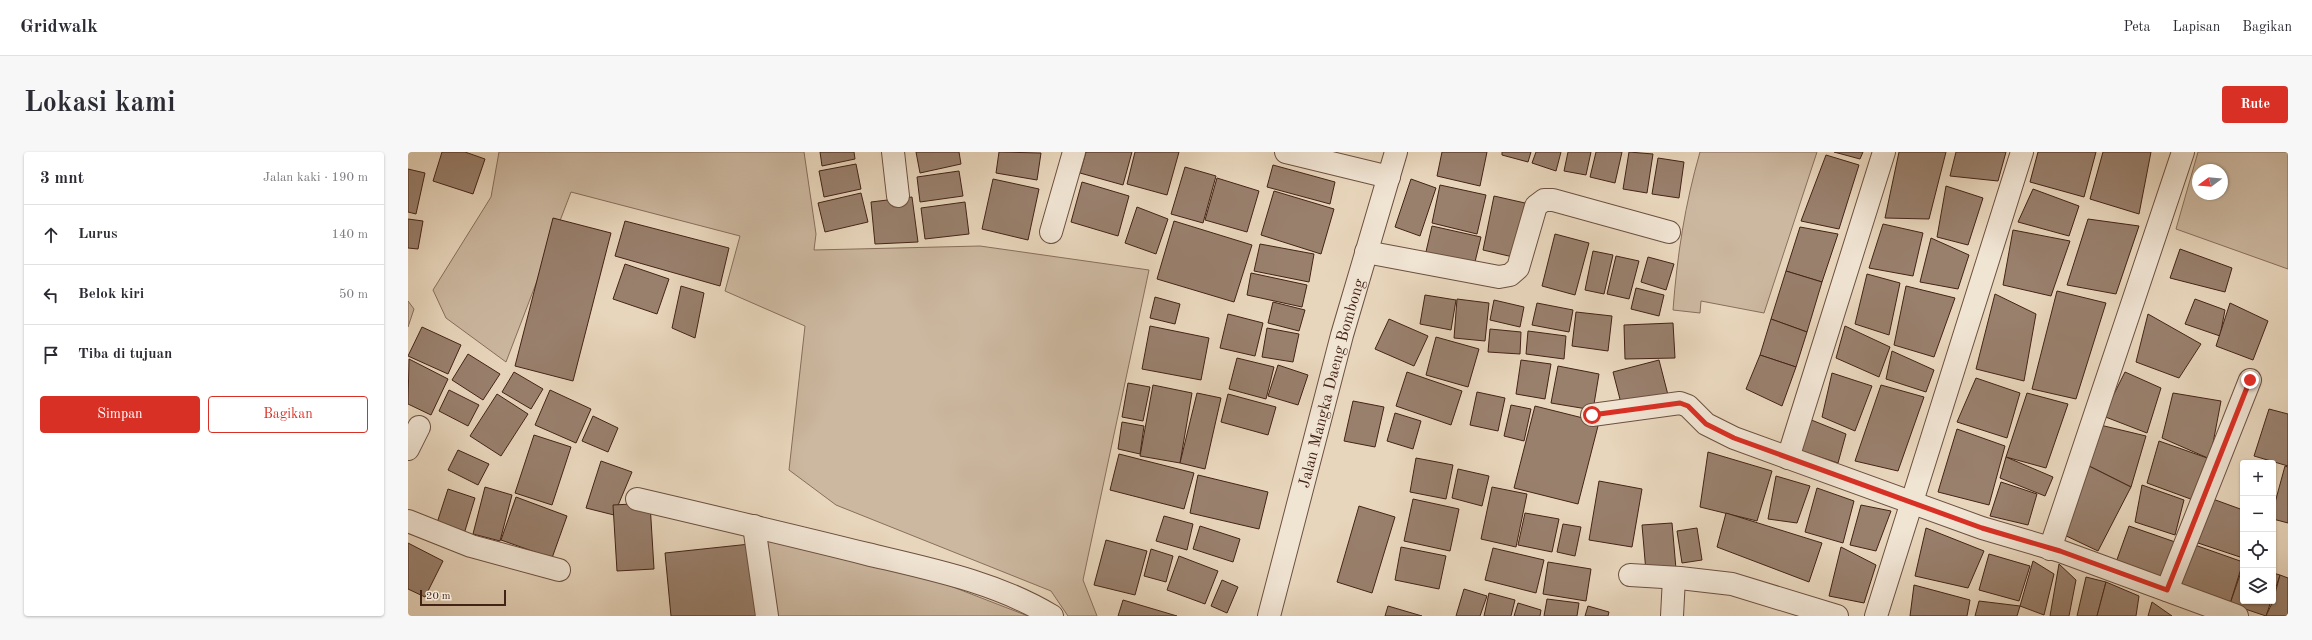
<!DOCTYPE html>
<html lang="id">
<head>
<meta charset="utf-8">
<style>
  :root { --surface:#fff; --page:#f7f7f7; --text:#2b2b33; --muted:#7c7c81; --line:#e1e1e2; --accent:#d93025 }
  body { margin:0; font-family:"Old Standard TT",serif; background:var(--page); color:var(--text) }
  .controls { position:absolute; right:12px; bottom:12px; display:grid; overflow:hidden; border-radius:4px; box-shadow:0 1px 3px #0004 }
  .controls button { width:36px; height:36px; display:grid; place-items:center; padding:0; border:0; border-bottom:1px solid var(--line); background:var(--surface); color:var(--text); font:20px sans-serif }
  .compass { position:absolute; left:1784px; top:12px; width:36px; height:36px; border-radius:50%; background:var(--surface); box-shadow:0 1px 3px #0004; rotate:254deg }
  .scale { position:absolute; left:12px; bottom:10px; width:86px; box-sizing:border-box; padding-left:4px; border:2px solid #442317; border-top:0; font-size:11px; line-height:14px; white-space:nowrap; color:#442317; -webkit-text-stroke:3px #f0e4d3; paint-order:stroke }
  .stop { position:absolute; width:12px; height:12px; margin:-9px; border:3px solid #d93025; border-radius:50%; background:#fff }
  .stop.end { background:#d93025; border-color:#fff; box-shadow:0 1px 4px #0008 }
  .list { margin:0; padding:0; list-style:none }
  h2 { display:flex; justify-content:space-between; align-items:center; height:52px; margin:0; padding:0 16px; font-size:17px }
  h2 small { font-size:13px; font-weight:400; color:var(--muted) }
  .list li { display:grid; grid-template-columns:26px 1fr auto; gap:12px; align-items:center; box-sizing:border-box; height:60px; padding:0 16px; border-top:1px solid var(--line) }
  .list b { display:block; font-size:15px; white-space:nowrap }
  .list em { font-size:13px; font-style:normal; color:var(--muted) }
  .actions { display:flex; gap:8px; padding:12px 16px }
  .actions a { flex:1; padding:9px 0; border:1px solid var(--accent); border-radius:4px; text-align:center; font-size:14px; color:var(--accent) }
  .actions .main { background:var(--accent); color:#fff }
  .icon { flex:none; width:22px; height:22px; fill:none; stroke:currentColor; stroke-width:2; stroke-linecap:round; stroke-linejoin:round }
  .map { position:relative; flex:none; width:1880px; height:464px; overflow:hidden; border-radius:4px }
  header { display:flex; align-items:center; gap:24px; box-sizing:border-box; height:56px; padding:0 20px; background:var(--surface); border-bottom:1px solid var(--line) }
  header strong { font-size:19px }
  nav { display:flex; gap:22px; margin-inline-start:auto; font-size:14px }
  .intro { display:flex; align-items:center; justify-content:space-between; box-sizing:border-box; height:96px; padding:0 24px }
  h1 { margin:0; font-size:28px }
  .button { padding:10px 18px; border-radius:4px; background:var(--accent); color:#fff; font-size:14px; font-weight:700 }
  main { display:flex; gap:24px; padding:0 24px }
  aside { flex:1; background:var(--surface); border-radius:4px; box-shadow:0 1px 3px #0004 }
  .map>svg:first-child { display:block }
  .green { fill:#ccb8a0; stroke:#886e5c; fill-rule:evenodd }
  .building { fill:#99806d; stroke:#442317 }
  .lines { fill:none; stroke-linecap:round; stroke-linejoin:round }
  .minor-casing { stroke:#6d5040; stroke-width:24 }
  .minor { stroke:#f0e4d3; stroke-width:22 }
  .route { stroke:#d93025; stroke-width:5 }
  .labels { text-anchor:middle; stroke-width:3.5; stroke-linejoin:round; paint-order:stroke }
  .street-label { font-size:16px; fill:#442317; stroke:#f0e4d3 }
</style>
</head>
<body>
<header>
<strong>Gridwalk</strong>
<nav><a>Peta</a><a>Lapisan</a><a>Bagikan</a></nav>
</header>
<div class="intro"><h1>Lokasi kami</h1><a class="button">Rute</a></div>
<main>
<aside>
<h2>3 mnt<small>Jalan kaki · 190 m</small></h2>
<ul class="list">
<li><svg class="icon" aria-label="ahead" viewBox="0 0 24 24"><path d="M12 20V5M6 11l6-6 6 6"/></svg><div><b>Lurus</b></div><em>140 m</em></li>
<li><svg class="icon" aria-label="left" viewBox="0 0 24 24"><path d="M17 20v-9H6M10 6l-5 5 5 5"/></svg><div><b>Belok kiri</b></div><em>50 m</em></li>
<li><svg class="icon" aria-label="arrive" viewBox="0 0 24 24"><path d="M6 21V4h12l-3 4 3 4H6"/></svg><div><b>Tiba di tujuan</b></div></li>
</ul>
<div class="actions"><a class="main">Simpan</a><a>Bagikan</a></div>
</aside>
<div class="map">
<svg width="1880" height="464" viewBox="0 0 1880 464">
  <rect width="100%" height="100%" fill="#e8d6bc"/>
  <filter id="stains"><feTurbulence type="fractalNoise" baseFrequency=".005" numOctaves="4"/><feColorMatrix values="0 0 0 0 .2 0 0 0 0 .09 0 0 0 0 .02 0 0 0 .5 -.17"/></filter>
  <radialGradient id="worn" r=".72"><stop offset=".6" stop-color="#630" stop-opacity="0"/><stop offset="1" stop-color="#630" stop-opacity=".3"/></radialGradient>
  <g class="green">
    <path d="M91,0H396L408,82L406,98L572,94L741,118L675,428L689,464H660L643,439L428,353L381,318L397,174L317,139L332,84L163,40L98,210L38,166L25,138L83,45Z"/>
    <path d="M1292,0H1409L1356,161L1293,149L1292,161L1265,158C1269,104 1277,52 1292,0Z"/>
    <path d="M1790,0H1880V117L1768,77ZM1790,18H1814V42H1790Z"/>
    <path d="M0,149L6,157L0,175Z"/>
    <path d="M355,376L439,394L620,464H365Z"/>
  </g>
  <g class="building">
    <path d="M34,0H57L77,7L65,42L25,29Z"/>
    <path d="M412,0H446L447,7L414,14Z"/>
    <path d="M508,0H551L553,12L512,21Z"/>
    <path d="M591,0L633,1L629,28L588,21Z"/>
    <path d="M678,0H724L715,33L672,21Z"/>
    <path d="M727,0H771L759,43L719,32Z"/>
    <path d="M1034,0H1079L1072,34L1029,24Z"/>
    <path d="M1094,0H1123L1120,10L1094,3Z"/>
    <path d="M1128,0H1153L1148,19L1124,11Z"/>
    <path d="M1160,0H1183L1178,23L1156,19Z"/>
    <path d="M1188,0H1214L1207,31L1182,25Z"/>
    <path d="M1221,0L1245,2L1239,41L1215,37Z"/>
    <path d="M1426,0H1455L1452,7Z"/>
    <path d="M1491,0H1538L1521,67L1477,66Z"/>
    <path d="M1548,0H1598L1590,29L1542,24Z"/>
    <path d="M1630,0H1688L1676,45L1622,30Z"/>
    <path d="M1695,0H1743L1731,62L1682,47Z"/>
    <path d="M1418,3L1451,13L1431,77L1393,69Z"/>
    <path d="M1250,6L1276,10L1271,46L1244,42Z"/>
    <path d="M448,12L453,37L416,45L411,19Z"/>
    <path d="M865,13L927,30L922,52L859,35Z"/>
    <path d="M777,15L808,24L795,71L763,62Z"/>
    <path d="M0,17L17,21L8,62L0,60Z"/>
    <path d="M551,19L555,44L512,50L509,25Z"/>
    <path d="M809,26L851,39L839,80L797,68Z"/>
    <path d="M585,27L631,37L620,88L574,77Z"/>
    <path d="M1003,27L1028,36L1012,84L987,75Z"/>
    <path d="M674,30L721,44L710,84L663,70Z"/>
    <path d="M1032,33L1078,43L1069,82L1024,71Z"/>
    <path d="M1538,34L1575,46L1560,93L1529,85Z"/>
    <path d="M1625,37L1671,54L1661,84L1610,70Z"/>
    <path d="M866,39L926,57L913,102L853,83Z"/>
    <path d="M453,41L460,70L417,80L410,51Z"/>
    <path d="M1086,44L1117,51L1105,105L1075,98Z"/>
    <path d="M504,45L510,90L467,92L463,50Z"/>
    <path d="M557,50L561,82L517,87L513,56Z"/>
    <path d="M729,55L760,67L748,102L717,91Z"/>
    <path d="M145,66L203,81L165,229L107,214Z"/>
    <path d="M0,67L15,69L10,97L0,96Z"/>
    <path d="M1680,67L1731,74L1708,142L1659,133Z"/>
    <path d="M217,69L321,96L312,134L207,104Z"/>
    <path d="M766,69L844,93L826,150L749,127Z"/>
    <path d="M1475,72L1515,81L1505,124L1461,116Z"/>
    <path d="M1024,74L1073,85L1066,114L1017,104Z"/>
    <path d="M1392,75L1430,82L1414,130L1378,119Z"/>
    <path d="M1605,78L1662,89L1643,144L1595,133Z"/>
    <path d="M1147,82L1181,91L1167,143L1134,134Z"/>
    <path d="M1523,86L1561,103L1550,137L1512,130Z"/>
    <path d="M852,92L906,102L901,130L846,119Z"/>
    <path d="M1772,97L1824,116L1817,140L1762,126Z"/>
    <path d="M1185,99L1205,103L1196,142L1177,138Z"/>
    <path d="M1208,104L1231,109L1221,147L1199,142Z"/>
    <path d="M1240,105L1266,112L1258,138L1233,130Z"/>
    <path d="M217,112L261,127L249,162L205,147Z"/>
    <path d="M1378,119L1414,130L1399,180L1363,167Z"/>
    <path d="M843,121L899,133L894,155L839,143Z"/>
    <path d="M1459,122L1492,131L1481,183L1447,172Z"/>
    <path d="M273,134L296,141L287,186L264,176Z"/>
    <path d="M1498,134L1547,146L1526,205L1486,193Z"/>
    <path d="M1228,136L1256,143L1251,164L1223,157Z"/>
    <path d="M1649,139L1698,151L1668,247L1624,237Z"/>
    <path d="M1587,142L1628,162L1616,229L1568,217Z"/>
    <path d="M1017,143L1048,148L1043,178L1012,172Z"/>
    <path d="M747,145L772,152L767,172L742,166Z"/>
    <path d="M1049,147L1081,151L1077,189L1046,186Z"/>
    <path d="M1787,147L1817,158L1812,184L1777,172Z"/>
    <path d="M1086,148L1116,155L1112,175L1082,168Z"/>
    <path d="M865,150L897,158L891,179L860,171Z"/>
    <path d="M1129,151L1165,158L1161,180L1124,173Z"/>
    <path d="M1822,151L1860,169L1845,208L1808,194Z"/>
    <path d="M1168,160L1204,164L1200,199L1164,194Z"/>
    <path d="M820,162L855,171L847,204L812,196Z"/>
    <path d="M1740,162L1793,192L1771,226L1728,210Z"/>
    <path d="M981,167L1020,184L1006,214L967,197Z"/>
    <path d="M1363,167L1399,180L1388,215L1352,203Z"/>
    <path d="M1265,171L1267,206L1217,207L1216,173Z"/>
    <path d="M742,174L801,186L793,228L734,217Z"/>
    <path d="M1437,174L1482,195L1471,225L1428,206Z"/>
    <path d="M14,175L53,193L40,222L0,204Z"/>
    <path d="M859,176L891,182L885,210L854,205Z"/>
    <path d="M1082,177L1113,180L1112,202L1080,200Z"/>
    <path d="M1120,179L1158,184L1156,207L1118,202Z"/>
    <path d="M1028,185L1071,197L1060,235L1018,223Z"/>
    <path d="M1484,199L1526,218L1518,240L1478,227Z"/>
    <path d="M60,202L92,222L75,248L44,228Z"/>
    <path d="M1352,203L1388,215L1374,254L1338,237Z"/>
    <path d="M829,206L866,215L858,247L821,237Z"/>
    <path d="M1,207L40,227L23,263L0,252Z"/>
    <path d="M1113,208L1143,212L1137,247L1108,242Z"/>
    <path d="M1251,208L1260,243L1214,255L1205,220Z"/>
    <path d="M870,213L900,223L890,253L860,244Z"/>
    <path d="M1150,214L1191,222L1185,258L1143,251Z"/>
    <path d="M106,220L135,237L123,257L94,240Z"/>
    <path d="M999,220L1054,239L1043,273L988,254Z"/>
    <path d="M1717,220L1753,236L1739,281L1695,264Z"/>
    <path d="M1424,221L1464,234L1447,279L1414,265Z"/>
    <path d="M1568,226L1612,241L1599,286L1549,270Z"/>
    <path d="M720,231L742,235L735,269L714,265Z"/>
    <path d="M745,233L784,241L772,311L732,304Z"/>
    <path d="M1473,233L1516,245L1490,319L1447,309Z"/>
    <path d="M41,238L71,253L60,274L31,259Z"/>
    <path d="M142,238L183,257L168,291L127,273Z"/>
    <path d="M1069,240L1097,246L1090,279L1062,273Z"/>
    <path d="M789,241L813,246L797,317L772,311Z"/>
    <path d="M1619,241L1660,252L1638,316L1598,305Z"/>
    <path d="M1765,241L1813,249L1802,307L1754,286Z"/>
    <path d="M89,242L120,262L93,304L62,284Z"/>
    <path d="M820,242L868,255L860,283L813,270Z"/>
    <path d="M945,249L976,255L967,295L936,289Z"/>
    <path d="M1103,253L1123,257L1116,289L1096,284Z"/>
    <path d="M1127,254L1191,270L1170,352L1106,336Z"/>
    <path d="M1861,257L1880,262V314L1846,304Z"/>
    <path d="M987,261L1013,269L1005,297L979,289Z"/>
    <path d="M185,264L210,276L200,300L174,289Z"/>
    <path d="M1401,267L1438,282L1430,311L1391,298Z"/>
    <path d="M714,270L736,274L732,302L710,297Z"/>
    <path d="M1688,272L1738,284L1723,335L1677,312Z"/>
    <path d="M1549,277L1597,294L1581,353L1530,340Z"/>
    <path d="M126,283L163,295L144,353L107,341Z"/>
    <path d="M1751,289L1802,307L1788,349L1739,331Z"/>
    <path d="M50,298L81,312L70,333L40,318Z"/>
    <path d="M1300,300L1364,319L1349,369L1292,355Z"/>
    <path d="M711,302L786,321L776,357L702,338Z"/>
    <path d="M1598,305L1645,325L1637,344L1592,326Z"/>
    <path d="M1008,306L1045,313L1038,347L1002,340Z"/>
    <path d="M193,309L224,320L206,363L178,356Z"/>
    <path d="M1677,312L1723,335L1690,399L1652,381Z"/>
    <path d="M1877,314L1880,315V371L1865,367V358Z"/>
    <path d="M1050,317L1081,324L1074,354L1044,346Z"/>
    <path d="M790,323L860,340L851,377L782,361Z"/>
    <path d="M1368,324L1402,334L1389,371L1360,367Z"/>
    <path d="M1191,329L1234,337L1224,395L1181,388Z"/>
    <path d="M1593,330L1629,342L1620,373L1582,364Z"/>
    <path d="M1734,333L1776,348L1767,383L1727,370Z"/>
    <path d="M77,335L104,343L92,389L65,382Z"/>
    <path d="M1084,335L1119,342L1108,395L1073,387Z"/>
    <path d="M1409,336L1446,349L1435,391L1397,380Z"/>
    <path d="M40,337L67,346L56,382L28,374Z"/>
    <path d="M108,345L159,364L144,406L93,388Z"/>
    <path d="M1802,346L1835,358V406L1787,390Z"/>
    <path d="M1005,347L1051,357L1042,399L996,389Z"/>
    <path d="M242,351L246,417L209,419L205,353Z"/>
    <path d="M1453,353L1483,359L1468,399L1442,393Z"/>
    <path d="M951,354L987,365L964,441L929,430Z"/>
    <path d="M1117,361L1151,367L1144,400L1110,393Z"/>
    <path d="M1318,361L1414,391L1401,430L1309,395Z"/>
    <path d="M756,364L785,372L779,398L748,389Z"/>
    <path d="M1264,371L1268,417L1238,420L1234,373Z"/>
    <path d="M1155,372L1173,375L1167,404L1149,400Z"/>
    <path d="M792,374L832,387L825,410L785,397Z"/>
    <path d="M1721,374L1770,391L1753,431L1706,416Z"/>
    <path d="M1289,376L1294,408L1274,411L1269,379Z"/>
    <path d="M1518,376L1576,399L1560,436L1507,424Z"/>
    <path d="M698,388L739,399L727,443L686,433Z"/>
    <path d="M0,391L35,409L17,445L0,437Z"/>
    <path d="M342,392L349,464H263L257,401Z"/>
    <path d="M1784,392L1835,410L1822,452L1769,434Z"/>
    <path d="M993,395L1038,404L1031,437L987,428Z"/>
    <path d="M1433,395L1468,413L1456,451L1421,444Z"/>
    <path d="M1085,396L1136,408L1128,441L1077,428Z"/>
    <path d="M743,397L765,404L758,430L736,424Z"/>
    <path d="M1581,402L1622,414L1611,449L1571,438Z"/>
    <path d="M771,404L810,419L797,452L759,438Z"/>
    <path d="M1625,409L1646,422L1636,463L1612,454Z"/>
    <path d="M1140,410L1183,417L1178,449L1135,442Z"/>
    <path d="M1651,412L1668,428L1661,464H1642Z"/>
    <path d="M1835,414V449H1863L1858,464L1822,452Z"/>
    <path d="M1865,421L1872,423L1865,444Z"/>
    <path d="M1872,423L1880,426V464H1858L1865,449Z"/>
    <path d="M1678,425L1698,430L1689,464H1669Z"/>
    <path d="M814,428L830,435L819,461L803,454Z"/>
    <path d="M1698,430L1731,444L1728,464H1689Z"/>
    <path d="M1506,433L1562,448L1559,464H1502Z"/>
    <path d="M1056,437L1079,444L1072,464H1048Z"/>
    <path d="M1081,441L1107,448L1103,464H1076Z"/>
    <path d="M1139,447L1171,451L1169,464H1136Z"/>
    <path d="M715,448L769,464H710Z"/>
    <path d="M1571,449L1612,454L1609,464H1567Z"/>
    <path d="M1744,450L1764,464H1740Z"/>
    <path d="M1110,451L1133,458L1132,464H1106Z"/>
    <path d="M980,454L1014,464H977Z"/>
    <path d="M1180,454L1201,460L1200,464H1177Z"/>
  </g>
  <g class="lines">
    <g class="minor-casing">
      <g id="minor">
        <path d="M485,0L490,44"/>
        <path d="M878,0L981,25"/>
        <path d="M643,80L666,0"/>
        <path d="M958,100L1091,125L1102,123L1110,116L1128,54L1136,48H1145L1261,80"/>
        <path d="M1184,263L1272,251L1280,254L1298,272L1326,286L1574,376L1652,399L1829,464"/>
        <path d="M0,297L11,275"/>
        <path d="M1380,306L1476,0"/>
        <path d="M229,347C306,365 383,383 459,402C522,417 588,430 644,464"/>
        <path d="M0,369L63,394L151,418"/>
        <path d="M346,374L359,464"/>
        <path d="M1642,397L1775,0"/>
        <path d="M1222,423L1272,426L1324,432L1429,464"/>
        <path d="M1759,438L1842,228"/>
        <path id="s1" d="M861,464L934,183L988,0"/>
        <path d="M1264,464L1266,426"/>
        <path d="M1468,464L1614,0"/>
      </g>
    </g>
    <use href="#minor" class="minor"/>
  </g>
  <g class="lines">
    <path class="route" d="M1184,263L1272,251L1280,254L1298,272L1326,286L1574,376L1652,399L1759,438L1842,228"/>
  </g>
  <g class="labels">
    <g class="street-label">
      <text dy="6" stroke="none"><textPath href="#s1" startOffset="241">Jalan Mangka Daeng Bombong</textPath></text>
    </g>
  </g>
  <rect width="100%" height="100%" filter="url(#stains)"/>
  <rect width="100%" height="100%" fill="url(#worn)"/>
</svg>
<div class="controls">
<button>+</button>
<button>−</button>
<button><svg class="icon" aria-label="locate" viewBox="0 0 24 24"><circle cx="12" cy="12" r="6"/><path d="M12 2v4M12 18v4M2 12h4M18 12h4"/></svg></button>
<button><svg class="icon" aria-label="layers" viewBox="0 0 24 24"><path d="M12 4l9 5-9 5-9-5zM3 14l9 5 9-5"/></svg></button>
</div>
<svg class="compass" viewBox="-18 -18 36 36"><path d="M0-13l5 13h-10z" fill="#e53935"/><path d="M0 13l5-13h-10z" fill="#7c7c81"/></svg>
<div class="scale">20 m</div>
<div class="stop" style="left:1184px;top:263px"></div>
<div class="stop end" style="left:1842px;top:228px"></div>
</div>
</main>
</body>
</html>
